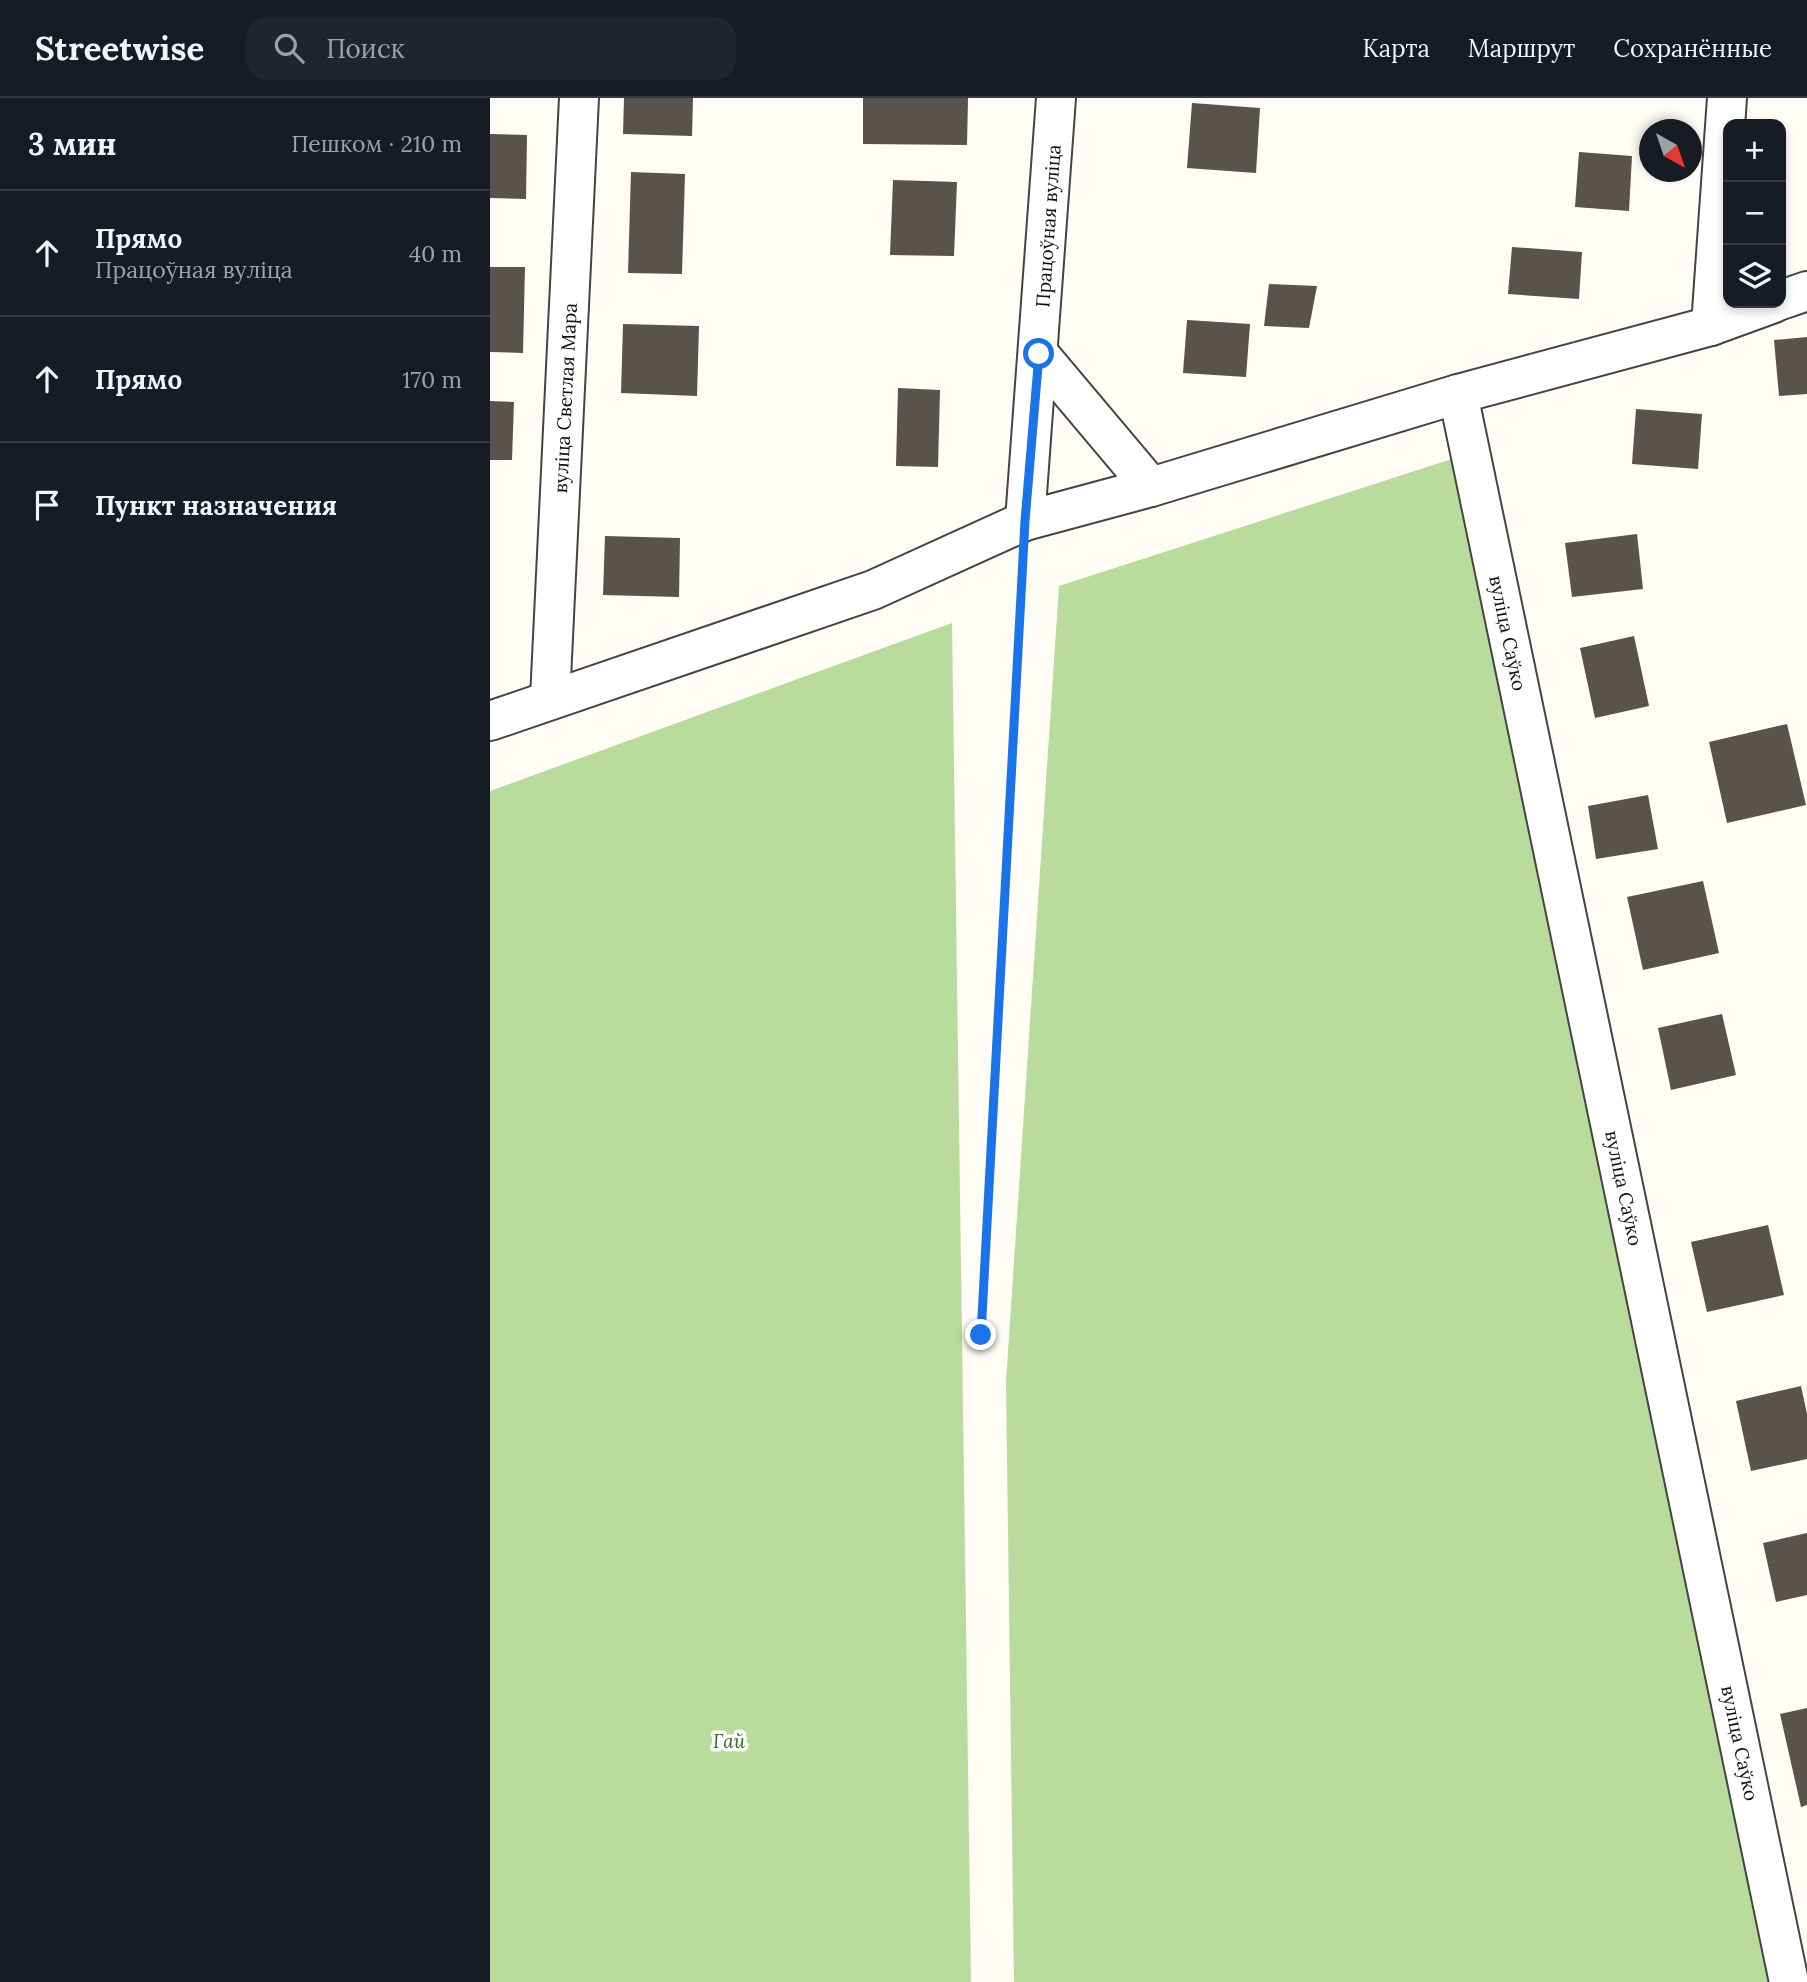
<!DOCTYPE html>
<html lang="ru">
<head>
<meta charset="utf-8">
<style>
  :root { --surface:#171b24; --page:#20242c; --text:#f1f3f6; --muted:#9ea1a6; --line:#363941 }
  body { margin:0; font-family:Lora,serif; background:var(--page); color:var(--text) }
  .controls { position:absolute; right:21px; top:21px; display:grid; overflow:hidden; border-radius:14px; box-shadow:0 4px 10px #0003 }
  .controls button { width:63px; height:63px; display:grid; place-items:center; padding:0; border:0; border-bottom:2px solid var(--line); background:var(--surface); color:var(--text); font:35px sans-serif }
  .compass { position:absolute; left:1149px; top:21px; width:63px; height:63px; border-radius:50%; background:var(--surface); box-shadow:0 4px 10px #0003; rotate:140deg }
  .stop { position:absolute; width:21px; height:21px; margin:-16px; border:5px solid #1a73e8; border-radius:50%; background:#fff }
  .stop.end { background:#1a73e8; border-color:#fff; box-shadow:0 2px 7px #0008 }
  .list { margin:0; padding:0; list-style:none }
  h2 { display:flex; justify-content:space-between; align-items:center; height:91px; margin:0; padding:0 28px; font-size:30px }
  h2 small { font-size:23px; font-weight:400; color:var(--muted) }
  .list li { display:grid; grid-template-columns:46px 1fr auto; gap:21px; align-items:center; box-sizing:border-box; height:126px; padding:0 28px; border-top:2px solid var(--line) }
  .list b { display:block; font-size:26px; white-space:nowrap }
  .list p { margin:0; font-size:23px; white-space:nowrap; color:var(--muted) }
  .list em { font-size:23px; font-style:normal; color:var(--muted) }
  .icon { flex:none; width:38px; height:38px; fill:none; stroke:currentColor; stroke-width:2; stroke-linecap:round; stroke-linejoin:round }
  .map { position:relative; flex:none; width:1317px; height:1884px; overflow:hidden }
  header { display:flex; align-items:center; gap:42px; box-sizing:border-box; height:98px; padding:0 35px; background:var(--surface); border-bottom:2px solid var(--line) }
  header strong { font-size:33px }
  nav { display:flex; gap:38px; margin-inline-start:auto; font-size:24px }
  .search { width:490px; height:63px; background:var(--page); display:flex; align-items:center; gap:18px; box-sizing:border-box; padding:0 24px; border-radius:21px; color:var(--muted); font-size:26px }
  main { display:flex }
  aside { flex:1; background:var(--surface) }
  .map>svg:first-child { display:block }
  .forest { fill:#b9dc9c }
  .building { fill:#5a524d }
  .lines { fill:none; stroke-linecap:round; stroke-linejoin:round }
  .minor-casing { stroke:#444; stroke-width:42 }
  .path { stroke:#333; stroke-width:4.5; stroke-dasharray:7 3.5; stroke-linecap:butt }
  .minor { stroke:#fff; stroke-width:38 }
  .route { stroke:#1a73e8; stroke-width:9 }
  .labels { text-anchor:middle; stroke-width:7; stroke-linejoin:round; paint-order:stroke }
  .street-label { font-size:19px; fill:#111; stroke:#fff }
  .park-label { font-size:19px; font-style:italic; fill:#2f6b1f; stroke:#fff }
</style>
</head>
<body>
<header>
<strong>Streetwise</strong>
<div class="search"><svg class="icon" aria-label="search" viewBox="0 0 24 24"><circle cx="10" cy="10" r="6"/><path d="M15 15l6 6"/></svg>Поиск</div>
<nav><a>Карта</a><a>Маршрут</a><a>Сохранённые</a></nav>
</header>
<main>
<aside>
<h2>3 мин<small>Пешком · 210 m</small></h2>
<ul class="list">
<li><svg class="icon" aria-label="ahead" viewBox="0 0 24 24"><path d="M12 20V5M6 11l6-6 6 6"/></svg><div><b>Прямо</b><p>Працоўная вуліца</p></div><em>40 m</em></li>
<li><svg class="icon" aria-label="ahead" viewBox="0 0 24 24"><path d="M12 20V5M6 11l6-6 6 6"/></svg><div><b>Прямо</b></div><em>170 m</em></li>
<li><svg class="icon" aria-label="arrive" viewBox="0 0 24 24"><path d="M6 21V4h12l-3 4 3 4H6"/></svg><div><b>Пункт назначения</b></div></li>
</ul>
</aside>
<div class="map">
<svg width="1317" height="1884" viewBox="0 0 1317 1884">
  <rect width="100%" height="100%" fill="#fffdf5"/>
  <g class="forest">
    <path d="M968,359L1279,1884H524L516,1284L569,488Z"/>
    <path d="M462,525L481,1884H0V693Z"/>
  </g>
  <g class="building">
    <path d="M134,0H203L202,38L133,36Z"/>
    <path d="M373,0H478L477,47L373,46Z"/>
    <path d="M702,5L770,10L766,75L697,70Z"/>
    <path d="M0,36L37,37L36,101L0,100Z"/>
    <path d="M1089,54L1142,58L1139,113L1085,109Z"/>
    <path d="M141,74L195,76L192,176L138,175Z"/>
    <path d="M403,82L467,84L464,158L400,157Z"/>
    <path d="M1022,149L1092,154L1089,201L1018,196Z"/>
    <path d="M0,169H35L33,255L0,254Z"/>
    <path d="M779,186L827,188L819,230L774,228Z"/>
    <path d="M697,222L760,226L756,279L693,275Z"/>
    <path d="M133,226L209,228L207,298L131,295Z"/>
    <path d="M1317,239V296L1289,298L1284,242Z"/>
    <path d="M408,290L450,292L448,369L406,368Z"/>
    <path d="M0,303L24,304L22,362H0Z"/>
    <path d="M1146,311L1212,316L1208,371L1142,366Z"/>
    <path d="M1147,436L1153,491L1082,499L1075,445Z"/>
    <path d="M115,438L190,440L189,499L113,497Z"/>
    <path d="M1144,538L1159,608L1105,620L1090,550Z"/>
    <path d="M1297,626L1316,707L1237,725L1219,644Z"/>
    <path d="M1158,697L1168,751L1106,761L1098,708Z"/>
    <path d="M1213,783L1229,855L1153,872L1137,799Z"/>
    <path d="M1232,916L1246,977L1181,992L1168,930Z"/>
    <path d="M1278,1127L1294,1197L1217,1214L1201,1144Z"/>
    <path d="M1311,1288L1317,1316V1361L1261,1373L1246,1303Z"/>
    <path d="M1317,1435V1497L1286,1504L1273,1445Z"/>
    <path d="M1317,1610V1707L1311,1709L1290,1616Z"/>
  </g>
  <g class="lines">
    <g class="minor-casing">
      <g id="minor">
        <path d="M1291,202L1317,193"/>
        <path d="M1221,228L1237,0"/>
        <path d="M549,256L661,389"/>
        <path d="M968,296L1299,1884"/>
        <path d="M535,423L566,0"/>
        <path d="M60,601L89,0"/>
        <path d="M0,623L383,492L535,423L661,389L968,296L1221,228L1284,205"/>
      </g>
    </g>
    <path class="path" d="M491,1236L533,462"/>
    <use href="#minor" class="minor"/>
  </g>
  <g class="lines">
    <path class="route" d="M491,1237L535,423L549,256"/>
  </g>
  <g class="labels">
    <g class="street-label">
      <text transform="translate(558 128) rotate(-86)" y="7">Працоўная вуліца</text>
      <text transform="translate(75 300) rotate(-87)" y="7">вуліца Светлая Мара</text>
      <text transform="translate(1018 535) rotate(78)" y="7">вуліца Саўко</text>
      <text transform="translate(1134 1090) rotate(78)" y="7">вуліца Саўко</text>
      <text transform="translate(1250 1645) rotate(78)" y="7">вуліца Саўко</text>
    </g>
    <g class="park-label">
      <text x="239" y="1650">Гай</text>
    </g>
  </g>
</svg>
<div class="controls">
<button>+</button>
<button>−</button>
<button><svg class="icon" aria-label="layers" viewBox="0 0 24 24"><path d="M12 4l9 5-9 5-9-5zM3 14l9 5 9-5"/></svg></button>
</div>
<svg class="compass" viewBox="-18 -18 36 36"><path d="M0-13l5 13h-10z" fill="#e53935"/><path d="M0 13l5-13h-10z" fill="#9ea1a6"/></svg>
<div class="stop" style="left:549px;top:256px"></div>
<div class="stop end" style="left:491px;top:1237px"></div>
</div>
</main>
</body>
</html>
